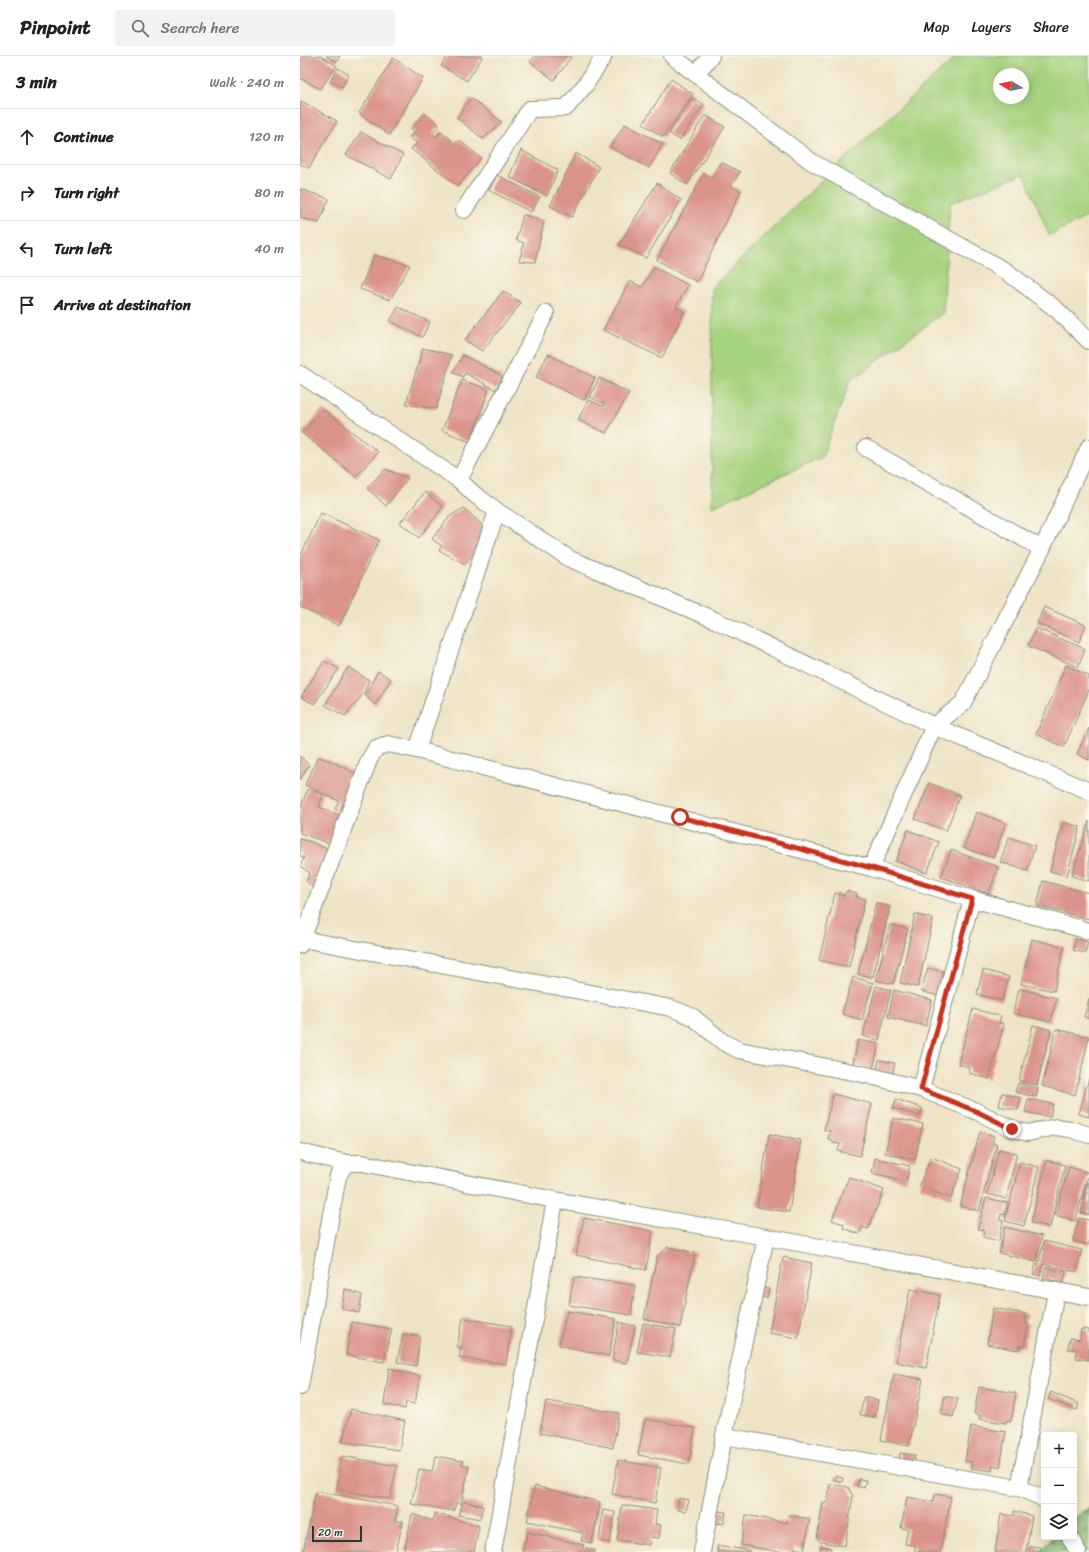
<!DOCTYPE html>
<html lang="en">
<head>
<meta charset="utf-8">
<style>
  :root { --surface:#fff; --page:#f2f2f2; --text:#202124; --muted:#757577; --line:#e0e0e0 }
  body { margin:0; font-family:Sriracha,sans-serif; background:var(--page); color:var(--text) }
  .controls { position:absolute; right:12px; bottom:12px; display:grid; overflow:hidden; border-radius:4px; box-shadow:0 2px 10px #0003 }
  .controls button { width:36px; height:36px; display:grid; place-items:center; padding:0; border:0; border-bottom:1px solid var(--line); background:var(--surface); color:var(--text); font:20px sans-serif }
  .compass { position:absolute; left:693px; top:12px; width:36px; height:36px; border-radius:50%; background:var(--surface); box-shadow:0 2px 10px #0003; rotate:280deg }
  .scale { position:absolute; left:12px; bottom:10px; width:50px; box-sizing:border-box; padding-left:4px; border:2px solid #1f3d34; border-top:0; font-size:11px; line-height:14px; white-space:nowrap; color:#1f3d34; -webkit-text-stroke:3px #fbf7ec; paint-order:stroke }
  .stop { position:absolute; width:12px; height:12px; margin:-9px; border:3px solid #c8321e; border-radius:50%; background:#fff }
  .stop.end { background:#c8321e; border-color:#fff; box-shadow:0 1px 4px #0008 }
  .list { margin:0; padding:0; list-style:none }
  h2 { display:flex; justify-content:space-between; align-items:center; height:52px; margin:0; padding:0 16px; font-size:17px }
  h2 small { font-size:13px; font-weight:400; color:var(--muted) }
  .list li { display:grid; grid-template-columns:26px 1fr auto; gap:12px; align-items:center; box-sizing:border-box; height:56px; padding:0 16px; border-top:1px solid var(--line) }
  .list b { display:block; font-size:15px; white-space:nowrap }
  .list em { font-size:13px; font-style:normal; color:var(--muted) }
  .icon { flex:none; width:22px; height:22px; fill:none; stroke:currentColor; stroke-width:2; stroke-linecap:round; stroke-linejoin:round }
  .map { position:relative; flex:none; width:789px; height:1496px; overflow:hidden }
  header { display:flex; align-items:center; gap:24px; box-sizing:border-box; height:56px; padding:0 20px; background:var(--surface); border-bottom:1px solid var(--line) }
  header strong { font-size:19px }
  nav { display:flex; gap:22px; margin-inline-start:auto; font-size:14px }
  .search { width:280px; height:36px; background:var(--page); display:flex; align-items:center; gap:10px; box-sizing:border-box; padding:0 14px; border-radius:4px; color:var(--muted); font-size:15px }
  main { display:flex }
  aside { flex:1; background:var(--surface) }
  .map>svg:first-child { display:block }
  .grass { fill:#a7d27f; stroke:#63885a; fill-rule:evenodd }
  .forest { fill:url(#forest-firs); stroke:#527851 }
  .building { fill:#db948d }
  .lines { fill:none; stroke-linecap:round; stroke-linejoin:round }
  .minor-casing { stroke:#86907c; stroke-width:18 }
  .minor { stroke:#fff; stroke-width:16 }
  .route { stroke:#c8321e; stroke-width:5 }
</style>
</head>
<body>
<header>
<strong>Pinpoint</strong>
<div class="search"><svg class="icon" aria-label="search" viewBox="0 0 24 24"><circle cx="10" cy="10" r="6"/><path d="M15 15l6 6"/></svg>Search here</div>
<nav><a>Map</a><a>Layers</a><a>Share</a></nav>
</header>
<main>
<aside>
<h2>3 min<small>Walk · 240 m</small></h2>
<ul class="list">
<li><svg class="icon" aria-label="ahead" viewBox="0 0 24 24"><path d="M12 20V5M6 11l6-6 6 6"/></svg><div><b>Continue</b></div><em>120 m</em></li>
<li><svg class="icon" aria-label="right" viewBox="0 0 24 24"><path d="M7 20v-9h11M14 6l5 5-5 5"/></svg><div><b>Turn right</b></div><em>80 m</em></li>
<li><svg class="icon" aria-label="left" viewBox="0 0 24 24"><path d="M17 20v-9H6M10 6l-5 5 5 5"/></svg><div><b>Turn left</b></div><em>40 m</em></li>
<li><svg class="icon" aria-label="arrive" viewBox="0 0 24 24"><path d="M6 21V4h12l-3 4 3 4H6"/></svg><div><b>Arrive at destination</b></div></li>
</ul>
</aside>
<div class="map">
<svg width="789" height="1496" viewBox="0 0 789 1496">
  <defs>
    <pattern id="forest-firs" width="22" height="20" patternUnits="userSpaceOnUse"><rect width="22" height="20" fill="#85b46e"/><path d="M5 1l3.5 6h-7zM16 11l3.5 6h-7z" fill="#6c945b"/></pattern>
  </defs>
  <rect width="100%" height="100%" fill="#fbf7ec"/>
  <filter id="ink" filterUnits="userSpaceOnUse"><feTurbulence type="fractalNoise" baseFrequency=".025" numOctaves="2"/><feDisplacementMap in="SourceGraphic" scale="8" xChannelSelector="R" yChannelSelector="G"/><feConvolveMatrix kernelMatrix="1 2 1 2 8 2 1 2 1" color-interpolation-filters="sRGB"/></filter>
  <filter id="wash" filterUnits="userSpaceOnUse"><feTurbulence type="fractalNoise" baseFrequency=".012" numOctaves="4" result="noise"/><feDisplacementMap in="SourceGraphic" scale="16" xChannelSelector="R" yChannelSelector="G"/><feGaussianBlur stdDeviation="0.9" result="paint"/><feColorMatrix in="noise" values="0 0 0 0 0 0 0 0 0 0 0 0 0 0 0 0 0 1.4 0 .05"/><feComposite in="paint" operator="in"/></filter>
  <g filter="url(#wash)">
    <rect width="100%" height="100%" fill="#eee3c4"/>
    <path class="grass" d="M657,0H789V160L749,179L724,118L650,147L643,257L550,325L522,401L412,451V231L559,89ZM699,18H723V42H699Z"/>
    <path class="forest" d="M789,1451V1496H739L753,1481H774V1462Z"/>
    <g id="blocks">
      <g class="building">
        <path d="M3,0H21L37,10L20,33L0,22V5Z"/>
        <path d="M26,0H40L36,6Z"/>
        <path d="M148,0H183L167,25L141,10Z"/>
        <path d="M235,0H272L254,24L230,6Z"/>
        <path d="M93,2L123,22L89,79L59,57Z"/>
        <path d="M38,12L49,19L42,31L30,25Z"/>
        <path d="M371,23L393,38L363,81L343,68Z"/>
        <path d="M171,42L202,66L183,83L157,62Z"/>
        <path d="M392,42L404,48L380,84L369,77Z"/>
        <path d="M1,45L37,65L9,112L0,108V47Z"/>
        <path d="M125,57L139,69L133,77L136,81L141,75L155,87L159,84L181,102L158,130L111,93L117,87L109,81L115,77L111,72Z"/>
        <path d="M405,59L425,71L387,129L370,117Z"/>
        <path d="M325,68L363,88L349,112L310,91Z"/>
        <path d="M61,76L103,99L91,123L46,99Z"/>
        <path d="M221,94L258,114L247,140L209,121Z"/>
        <path d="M276,97L299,111L272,161L250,150Z"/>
        <path d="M421,106L440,116L431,130L441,135L397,226L357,204L404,117L412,122Z"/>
        <path d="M197,119L240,141L231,156L189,134Z"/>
        <path d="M357,127L381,144L346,202L319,189Z"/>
        <path d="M0,133L29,143L19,167L0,162Z"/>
        <path d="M223,159L244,165L235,206L219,205L224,187L216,184Z"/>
        <path d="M74,199L110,209L90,244L60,233Z"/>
        <path d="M354,211L388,229L376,251L384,256L362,302L303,274L330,225L342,231Z"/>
        <path d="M203,235L221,247L182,295L165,284Z"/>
        <path d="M98,251L130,266L122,281L90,265Z"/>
        <path d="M123,292L152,299L136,353L106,348Z"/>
        <path d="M248,298L295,322L284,344L236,321Z"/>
        <path d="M163,299L202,320L196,334L165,317L163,321L153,316Z"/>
        <path d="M299,322L329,337L306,377L278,364L288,344L304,350L305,348L290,341Z"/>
        <path d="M162,324L189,334L170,386L142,374Z"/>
        <path d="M23,353L78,396L56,421L2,377Z"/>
        <path d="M85,413L108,422L86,450L67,432Z"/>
        <path d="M125,436L143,451L119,482L100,467Z"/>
        <path d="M164,452L183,470L182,475L189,479L165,508L139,494L142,490L132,483L150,460Z"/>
        <path d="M21,457L79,484L39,570L0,551V501Z"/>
        <path d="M744,551L786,569L779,586L737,567Z"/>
        <path d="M736,572L785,593L778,611L728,590Z"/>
        <path d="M24,605L39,613L14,648L1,641Z"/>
        <path d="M766,609L789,620V634L764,691L736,678Z"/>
        <path d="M48,611L69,624L64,637L45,660L25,649Z"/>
        <path d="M78,615L91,623L75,649L65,639Z"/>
        <path d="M789,672V704L777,698Z"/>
        <path d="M0,700L9,709L0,724Z"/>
        <path d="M18,701L31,705L57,718L43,756L35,753L39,745L5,729Z"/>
        <path d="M629,727L660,739L646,775L615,763Z"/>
        <path d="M8,733L23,739L19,751L42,760L33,789L0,777V753Z"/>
        <path d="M676,756L706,767L693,802L664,792Z"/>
        <path d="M789,765V825L772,820Z"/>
        <path d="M763,766L780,771L767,820L750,815Z"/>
        <path d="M608,774L639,786L627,817L596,805Z"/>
        <path d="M709,781L735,790L727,815L700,806Z"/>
        <path d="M0,783L12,786L28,794L14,832L6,825L10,817L0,810L4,802L0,800Z"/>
        <path d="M651,794L698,811L689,838L641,821Z"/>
        <path d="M743,825L789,837V863L737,850Z"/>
        <path d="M546,835L557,838L556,841L565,843L549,911L519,904L535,837L544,840Z"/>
        <path d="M576,847L590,851L573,921L558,918Z"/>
        <path d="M615,858L633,863L618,931L600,927Z"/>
        <path d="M590,869L608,873L593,928L576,924Z"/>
        <path d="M732,883L764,891L754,935L721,928Z"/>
        <path d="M776,883L788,886L785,897L773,894Z"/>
        <path d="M628,912L644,916L638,940L621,935Z"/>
        <path d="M683,914L709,921L702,945L677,938Z"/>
        <path d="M553,921L573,927L562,964L542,958Z"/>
        <path d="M576,930L591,934L579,984L563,980Z"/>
        <path d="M719,933L757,942L750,966L713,957Z"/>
        <path d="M594,934L632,944L626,970L588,961Z"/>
        <path d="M789,943V963L784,961Z"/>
        <path d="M673,953L701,960L699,967L704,968L689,1023L669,1017L670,1011L658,1008Z"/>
        <path d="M733,969L751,974L737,1029L719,1025Z"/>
        <path d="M756,973L789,981L775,1039L742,1030Z"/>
        <path d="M558,984L579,988L573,1013L553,1008Z"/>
        <path d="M579,1004L595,1007L592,1021L576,1018Z"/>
        <path d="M789,1022V1061L779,1058Z"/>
        <path d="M718,1027L738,1032L736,1041L715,1036Z"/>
        <path d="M702,1037L721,1042L718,1054L699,1050Z"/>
        <path d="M533,1038L572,1048L560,1100L538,1095L540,1088L533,1087V1084L528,1083L530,1075L524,1074Z"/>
        <path d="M596,1043L622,1052L620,1060L593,1052Z"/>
        <path d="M728,1043L753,1048L750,1061L725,1056Z"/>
        <path d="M593,1062L623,1068L615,1104L585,1097Z"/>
        <path d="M680,1076L694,1080L692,1087L697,1088L679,1155L660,1150Z"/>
        <path d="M469,1078L501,1084L489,1156L457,1151Z"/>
        <path d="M699,1093L717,1097L706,1143L687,1138Z"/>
        <path d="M631,1101L662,1113L651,1142L619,1130Z"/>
        <path d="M575,1102L610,1110L606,1125L572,1117Z"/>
        <path d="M747,1104L765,1109L750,1171L731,1167Z"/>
        <path d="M720,1106L739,1111L724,1170L705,1165Z"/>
        <path d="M769,1111L789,1117L775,1165L755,1159Z"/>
        <path d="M549,1121L584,1134L568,1173L562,1171L559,1178L543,1172L544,1168L532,1164Z"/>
        <path d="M788,1126H789V1159L781,1157Z"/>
        <path d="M686,1142L708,1147L705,1159L701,1158L700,1164L703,1165L699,1185L683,1181L684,1174L678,1173Z"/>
        <path d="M284,1162L353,1175L346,1214L276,1199Z"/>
        <path d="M779,1162L789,1164V1189L773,1185Z"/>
        <path d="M705,1171L742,1180L736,1206L699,1197Z"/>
        <path d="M744,1185L782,1194L776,1216L743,1208L740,1220L733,1218L736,1208L738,1209Z"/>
        <path d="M368,1191L395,1197L380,1271L344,1263L357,1200Z"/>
        <path d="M483,1201L512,1207L498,1282L469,1277Z"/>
        <path d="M746,1211L766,1216L763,1227L743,1222Z"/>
        <path d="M274,1221L335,1229L331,1259L269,1249Z"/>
        <path d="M460,1231L469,1233L467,1242L458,1240Z"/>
        <path d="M45,1233L62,1239L59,1257L42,1253Z"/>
        <path d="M610,1233L640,1239L626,1312L596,1306Z"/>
        <path d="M693,1252L726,1258L725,1267L728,1268L724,1291L719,1290L718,1294L687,1288Z"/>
        <path d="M267,1255L316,1263L309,1300L259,1289Z"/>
        <path d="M163,1262L212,1270L206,1308L159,1302L161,1291H157Z"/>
        <path d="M52,1266L92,1273L84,1306L46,1299Z"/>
        <path d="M319,1266L335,1270L327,1307L312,1304Z"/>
        <path d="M343,1267L376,1273L370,1301L337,1296Z"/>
        <path d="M781,1273L789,1274V1304L776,1302L777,1294L768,1293L770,1282L780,1284Z"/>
        <path d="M103,1278L120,1280L116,1310L97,1306Z"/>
        <path d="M89,1312L120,1320L115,1348L106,1346L105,1353L84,1348Z"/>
        <path d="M594,1318L623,1323L609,1390L581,1384Z"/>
        <path d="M679,1331L716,1337L711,1365L707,1364L706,1367L679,1363L680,1359L674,1358Z"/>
        <path d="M751,1336L779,1348L777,1354L748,1343Z"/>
        <path d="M645,1340L658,1343L653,1361L641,1358Z"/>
        <path d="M564,1341L578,1344L575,1361L560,1359Z"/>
        <path d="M246,1345L319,1357L313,1392L240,1377Z"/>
        <path d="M51,1353L105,1365L99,1394L42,1386Z"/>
        <path d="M345,1363L395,1372L389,1408L338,1399Z"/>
        <path d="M671,1370L706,1376L700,1411L693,1409L692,1415L671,1412L672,1406L665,1405Z"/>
        <path d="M600,1397L615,1399L614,1408L599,1406Z"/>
        <path d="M42,1400L97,1410L90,1443L37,1433Z"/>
        <path d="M136,1400L163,1405L162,1408L169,1410L161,1448L156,1446L154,1455L111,1448L119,1413L132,1415Z"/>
        <path d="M318,1404L361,1412L355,1447L312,1438Z"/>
        <path d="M535,1420L543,1422L542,1426L534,1424Z"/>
        <path d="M559,1423L566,1424L564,1432L557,1430Z"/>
        <path d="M530,1428L548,1431L553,1440L545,1490L520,1486L517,1482L523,1446L527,1447Z"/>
        <path d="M235,1430L300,1446L292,1487L281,1485L283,1477L227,1465Z"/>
        <path d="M16,1435L98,1450L95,1465H103L96,1496H3Z"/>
        <path d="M635,1438L651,1441L640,1496H614L616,1490L605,1488L608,1473L601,1472L607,1441L633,1446Z"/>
        <path d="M379,1442L389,1444L386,1455L377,1454Z"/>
        <path d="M164,1445L183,1450L180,1463L158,1459Z"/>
        <path d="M322,1449L357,1454L355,1468L361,1469L359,1482L351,1481L349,1489L317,1484Z"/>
        <path d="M303,1454L315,1456L310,1487L299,1485Z"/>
        <path d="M418,1455L426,1456L424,1468L416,1467Z"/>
        <path d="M714,1455L732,1460L726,1496H695L701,1458L714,1460Z"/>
        <path d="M134,1457L179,1470L174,1496H104L112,1458L133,1465Z"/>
        <path d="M446,1459L487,1467L488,1459L510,1463L504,1494L494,1492L493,1496H480L441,1489Z"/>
        <path d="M228,1476L284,1489L282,1496H222Z"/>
        <path d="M418,1489L450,1495V1496H417Z"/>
        <path d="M521,1490L531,1492L530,1496H522L520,1494Z"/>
        <path d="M730,1490L740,1491L739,1496H729Z"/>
        <path d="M286,1492L295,1494V1496H284Z"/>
      </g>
    </g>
  </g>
  <g filter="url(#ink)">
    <use href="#blocks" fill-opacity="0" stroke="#86907c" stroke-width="1"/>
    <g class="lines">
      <g class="minor-casing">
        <g id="minor">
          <path d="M372,0L512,106L707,216L756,253L789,285"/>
          <path d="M396,18L411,0"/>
          <path d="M164,154L230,53L266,52L286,28L304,0"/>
          <path d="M0,318L159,424L174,438L197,455L270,503L415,564L634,670L789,735"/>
          <path d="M566,392L742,493"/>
          <path d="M159,424L246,257"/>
          <path d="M117,694L197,455"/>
          <path d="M571,812L634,670L663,647L742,493L789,391"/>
          <path d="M2,883L371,952L393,961L423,986L439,994L563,1018L621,1033L678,1056L712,1073L728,1077L756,1071L770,1073L789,1079"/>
          <path d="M0,889L69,704L76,692L88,688L117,694L571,812L672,843L789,875"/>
          <path d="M621,1033L672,843"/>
          <path d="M0,1096L46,1107H62L271,1147L466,1181L789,1241"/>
          <path d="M0,1331L38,1120L46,1107"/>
          <path d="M424,1380L719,1432L741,1441L744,1444"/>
          <path d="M719,1432L756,1236"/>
          <path d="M770,1481L778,1496"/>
          <path d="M193,1496L255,1144"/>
          <path d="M402,1496L424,1380L466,1181"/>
        </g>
      </g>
      <use href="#minor" class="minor"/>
    </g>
  </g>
  <g class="lines" filter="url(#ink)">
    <path class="route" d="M380,761L572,812L672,843L621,1033L678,1056L712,1073"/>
  </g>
</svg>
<div class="controls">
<button>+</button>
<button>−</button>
<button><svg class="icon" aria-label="layers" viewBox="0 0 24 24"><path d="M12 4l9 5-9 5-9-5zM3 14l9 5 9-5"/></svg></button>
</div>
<svg class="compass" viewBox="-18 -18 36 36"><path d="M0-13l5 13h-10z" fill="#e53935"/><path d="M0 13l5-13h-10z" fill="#757577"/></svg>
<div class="scale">20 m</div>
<div class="stop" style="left:380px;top:761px"></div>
<div class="stop end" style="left:712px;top:1073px"></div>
</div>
</main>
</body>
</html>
